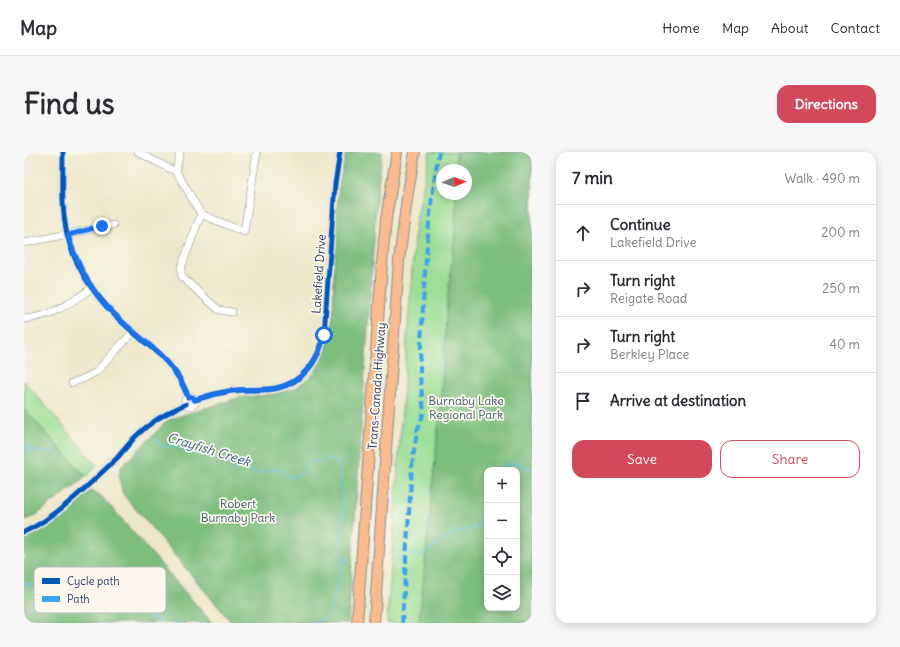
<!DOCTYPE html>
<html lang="en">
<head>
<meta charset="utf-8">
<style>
  :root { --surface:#fff; --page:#f7f7f7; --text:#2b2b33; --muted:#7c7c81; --line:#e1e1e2; --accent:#d1495b }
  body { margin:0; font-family:Delius,sans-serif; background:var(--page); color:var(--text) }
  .controls { position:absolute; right:12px; bottom:12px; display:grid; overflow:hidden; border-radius:8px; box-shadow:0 2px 10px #0003 }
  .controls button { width:36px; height:36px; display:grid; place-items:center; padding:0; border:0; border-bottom:1px solid var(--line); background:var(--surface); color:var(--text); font:20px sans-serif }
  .compass { position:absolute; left:412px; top:12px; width:36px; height:36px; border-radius:50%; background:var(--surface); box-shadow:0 2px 10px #0003; rotate:88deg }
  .stop { position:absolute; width:12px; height:12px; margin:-9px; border:3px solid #1a73e8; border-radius:50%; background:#fff }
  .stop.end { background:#1a73e8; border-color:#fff; box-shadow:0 1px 4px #0008 }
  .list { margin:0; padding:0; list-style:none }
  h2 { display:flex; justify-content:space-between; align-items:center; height:52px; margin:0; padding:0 16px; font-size:17px }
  h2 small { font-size:13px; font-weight:400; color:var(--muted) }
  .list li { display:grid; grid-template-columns:26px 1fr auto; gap:12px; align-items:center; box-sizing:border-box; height:56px; padding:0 16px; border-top:1px solid var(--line) }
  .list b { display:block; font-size:15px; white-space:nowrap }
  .list p { margin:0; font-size:13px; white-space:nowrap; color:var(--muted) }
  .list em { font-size:13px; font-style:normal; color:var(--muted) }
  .actions { display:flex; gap:8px; padding:12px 16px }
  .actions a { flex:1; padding:9px 0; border:1px solid var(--accent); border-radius:12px; text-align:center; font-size:14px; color:var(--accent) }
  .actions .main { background:var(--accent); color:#fff }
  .icon { flex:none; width:22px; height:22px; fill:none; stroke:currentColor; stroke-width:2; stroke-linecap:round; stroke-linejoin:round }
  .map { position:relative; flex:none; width:508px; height:471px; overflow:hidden; border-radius:12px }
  header { display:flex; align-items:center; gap:24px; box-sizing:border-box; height:56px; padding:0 20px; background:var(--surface); border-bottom:1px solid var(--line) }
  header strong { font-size:19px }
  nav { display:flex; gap:22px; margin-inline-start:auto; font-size:14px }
  .intro { display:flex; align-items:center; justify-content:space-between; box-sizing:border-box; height:96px; padding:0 24px }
  h1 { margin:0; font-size:28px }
  .button { padding:10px 18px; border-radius:12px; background:var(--accent); color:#fff; font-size:14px; font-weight:700 }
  main { display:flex; gap:24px; padding:0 24px }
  aside { flex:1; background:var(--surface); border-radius:12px; box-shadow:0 2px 10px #0003 }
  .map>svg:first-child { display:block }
  .green { fill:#9cde95; stroke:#5c867a; fill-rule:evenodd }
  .forest { fill:#7dbd7e; stroke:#4c766e; fill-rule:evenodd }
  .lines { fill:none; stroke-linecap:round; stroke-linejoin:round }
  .stream { stroke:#5fc2dd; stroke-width:1.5 }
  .minor-casing { stroke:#848c94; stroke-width:8 }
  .highway-casing { stroke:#848c94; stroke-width:12 }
  .minor { stroke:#fff; stroke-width:7 }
  .highway { stroke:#fbbb8d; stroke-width:10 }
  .quiet { stroke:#3da3ed; stroke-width:4; stroke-dasharray:8 4; stroke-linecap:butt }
  .cycleway-casing { stroke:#fbf7ec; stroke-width:8 }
  .cycleway { stroke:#0057b8; stroke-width:5 }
  .route { stroke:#1a73e8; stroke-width:5 }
  .labels { text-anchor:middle; stroke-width:3.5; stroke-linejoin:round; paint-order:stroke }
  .street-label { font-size:12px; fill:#1b2f5e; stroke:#fbf7ec }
  .park-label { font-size:12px; fill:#3b5b6c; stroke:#fbf7ec }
  .water-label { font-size:13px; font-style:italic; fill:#2f5b84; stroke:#fbf7ec }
  .key { fill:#fbf7ec; stroke:#b8bbc1; stroke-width:1 }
  .key-label { font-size:11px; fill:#1b2f5e }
</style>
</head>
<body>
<header>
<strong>Map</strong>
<nav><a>Home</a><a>Map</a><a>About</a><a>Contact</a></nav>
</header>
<div class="intro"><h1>Find us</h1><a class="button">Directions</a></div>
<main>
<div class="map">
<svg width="508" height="471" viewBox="0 0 508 471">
  <rect width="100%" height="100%" fill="#fbf7ec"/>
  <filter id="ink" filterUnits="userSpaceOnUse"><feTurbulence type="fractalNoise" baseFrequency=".025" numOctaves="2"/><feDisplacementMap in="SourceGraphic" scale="8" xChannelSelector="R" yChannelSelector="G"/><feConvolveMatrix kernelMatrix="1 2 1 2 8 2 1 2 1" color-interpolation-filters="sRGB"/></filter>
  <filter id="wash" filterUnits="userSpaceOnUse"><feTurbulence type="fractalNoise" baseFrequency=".012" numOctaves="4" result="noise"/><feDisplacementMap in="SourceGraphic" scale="16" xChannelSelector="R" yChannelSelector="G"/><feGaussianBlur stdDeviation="0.9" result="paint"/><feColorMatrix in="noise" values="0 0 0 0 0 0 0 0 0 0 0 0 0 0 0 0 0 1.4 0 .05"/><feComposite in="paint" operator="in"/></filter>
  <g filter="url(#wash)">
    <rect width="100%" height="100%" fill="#eee8cb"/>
    <g class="green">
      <path d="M406,0H508V471H363L391,75ZM418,18H442V42H418ZM463,318H493V456H463Z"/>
      <path d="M0,229L73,314L62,325L0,257Z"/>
    </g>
    <g class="forest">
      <path d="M322,0H358L353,40L324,471H208L99,342L95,326L97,315L144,268L214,246L251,242L272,236L291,221L302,199L309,166L311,84L315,34Z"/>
      <path d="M432,0H508V471H395L417,246L423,149L431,83L432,42H442V18H432ZM463,318H493V456H463Z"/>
      <path d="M0,257L62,325L11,364L0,368Z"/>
      <path d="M66,339L76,343L94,363L188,471H0V387L27,371Z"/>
    </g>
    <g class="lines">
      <g class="stream">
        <path d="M132,287L139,294L154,295L164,301H176L192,308L202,310L212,317H223L230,321L257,317L264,324H274L279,320L283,311L305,307L315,312L317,324V339L320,361L316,398L318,404L325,407"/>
        <path d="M0,295L17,300H30"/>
        <path d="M476,318L480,313L492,311L501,315L508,317"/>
        <path d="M386,402H389L395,404L402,401L429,381L454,375L459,355L463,352"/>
        <path d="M372,409L376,404L380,403"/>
        <path d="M0,431L19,434L48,430L67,439L83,457C105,454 119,460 139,471"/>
        <path d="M150,471H156"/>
        <path d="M286,471L303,465C311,448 316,430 317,411L325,407"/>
      </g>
    </g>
  </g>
  <g filter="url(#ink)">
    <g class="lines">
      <g class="minor-casing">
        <g id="minor">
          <path d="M39,0C39,27 37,55 43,82C51,118 74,148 101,173C118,189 140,203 153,223C158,230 161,237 164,245"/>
          <path d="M114,0L146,17L152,19"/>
          <path d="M156,0L152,19L177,62L220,80L233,0"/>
          <path d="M177,62L157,116V122L159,126L195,158L208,160"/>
          <path d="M0,91L78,75L89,73"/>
          <path d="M0,167C27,165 46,151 68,136"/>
          <path d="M48,231L61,226L72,220L109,180"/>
          <circle cx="166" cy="249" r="5"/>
          <path d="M171,248C186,243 201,239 216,238C229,237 241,239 253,236C279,230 295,208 300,183L311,32L316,0"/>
          <path d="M0,380C32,366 68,330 93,306C99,299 105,292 111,285C125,271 143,260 162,252"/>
        </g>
      </g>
      <g class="highway-casing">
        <g id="highway">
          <path d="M333,471L358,112L362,67L373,0"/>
          <path d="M350,471L375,109L383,46L391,0"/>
        </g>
      </g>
      <use href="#minor" class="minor"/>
      <use href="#highway" class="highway"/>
      <path class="quiet" d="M378,471L388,313L393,279L400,260L396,225V210C400,140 402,69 415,0"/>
      <g class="cycleway-casing">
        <g id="cycleway">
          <path d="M39,0C39,27 37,55 43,82C51,118 74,148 101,173C118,189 140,203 153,223C158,230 161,237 164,245"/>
          <path d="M171,248C186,243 201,239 216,238C229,237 241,239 253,236C279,230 295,208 300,183L311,32L316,0"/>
          <path d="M0,380C32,366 68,330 93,306C99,299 105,292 111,285C125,271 143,260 162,252"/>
        </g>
      </g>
      <use href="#cycleway" class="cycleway"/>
    </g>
  </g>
  <g class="lines" filter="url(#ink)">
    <path class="route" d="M78,74L44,83C52,110 64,134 83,155C105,179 135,196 153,223C158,230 161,237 164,244L169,245L171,248C186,243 201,239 216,238C229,237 241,239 254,236C279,230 295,208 300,183"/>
  </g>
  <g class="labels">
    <g class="street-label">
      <text transform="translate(295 122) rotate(-86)" y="4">Lakefield Drive</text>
      <text transform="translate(353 234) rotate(-86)" y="4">Trans-Canada Highway</text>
    </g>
    <g class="park-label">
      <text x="442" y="253">Burnaby Lake<tspan x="442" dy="14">Regional Park</tspan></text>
      <text x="214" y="356">Robert<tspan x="214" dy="14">Burnaby Park</tspan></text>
    </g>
    <g class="water-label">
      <text transform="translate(185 297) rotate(17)" y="5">Crayfish Creek</text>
    </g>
  </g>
  <rect x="10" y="415" width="132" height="46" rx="6" class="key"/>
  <rect x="18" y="426" width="18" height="6" fill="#0057b8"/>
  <rect x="18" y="444" width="18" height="6" fill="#3da3ed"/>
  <g class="key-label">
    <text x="43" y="433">Cycle path</text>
    <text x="43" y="451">Path</text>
  </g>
</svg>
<div class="controls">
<button>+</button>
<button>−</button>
<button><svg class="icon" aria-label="locate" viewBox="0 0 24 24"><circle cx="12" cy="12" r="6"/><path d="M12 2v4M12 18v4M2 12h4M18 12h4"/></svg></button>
<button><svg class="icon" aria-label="layers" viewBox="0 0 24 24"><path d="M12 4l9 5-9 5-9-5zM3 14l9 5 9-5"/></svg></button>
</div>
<svg class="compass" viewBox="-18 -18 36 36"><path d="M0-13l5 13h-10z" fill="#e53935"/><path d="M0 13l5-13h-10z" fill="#7c7c81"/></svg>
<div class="stop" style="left:300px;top:183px"></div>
<div class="stop end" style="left:78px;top:74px"></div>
</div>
<aside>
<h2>7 min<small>Walk · 490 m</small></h2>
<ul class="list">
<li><svg class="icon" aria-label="ahead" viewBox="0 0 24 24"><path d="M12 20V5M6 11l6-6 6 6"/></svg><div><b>Continue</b><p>Lakefield Drive</p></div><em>200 m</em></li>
<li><svg class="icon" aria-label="right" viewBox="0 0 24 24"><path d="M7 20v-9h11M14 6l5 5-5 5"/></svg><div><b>Turn right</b><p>Reigate Road</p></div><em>250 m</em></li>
<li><svg class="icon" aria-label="right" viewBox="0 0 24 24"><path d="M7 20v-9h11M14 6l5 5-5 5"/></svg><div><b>Turn right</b><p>Berkley Place</p></div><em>40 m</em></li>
<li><svg class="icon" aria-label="arrive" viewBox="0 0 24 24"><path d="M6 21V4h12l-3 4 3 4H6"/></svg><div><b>Arrive at destination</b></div></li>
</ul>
<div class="actions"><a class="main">Save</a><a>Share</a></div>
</aside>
</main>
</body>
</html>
